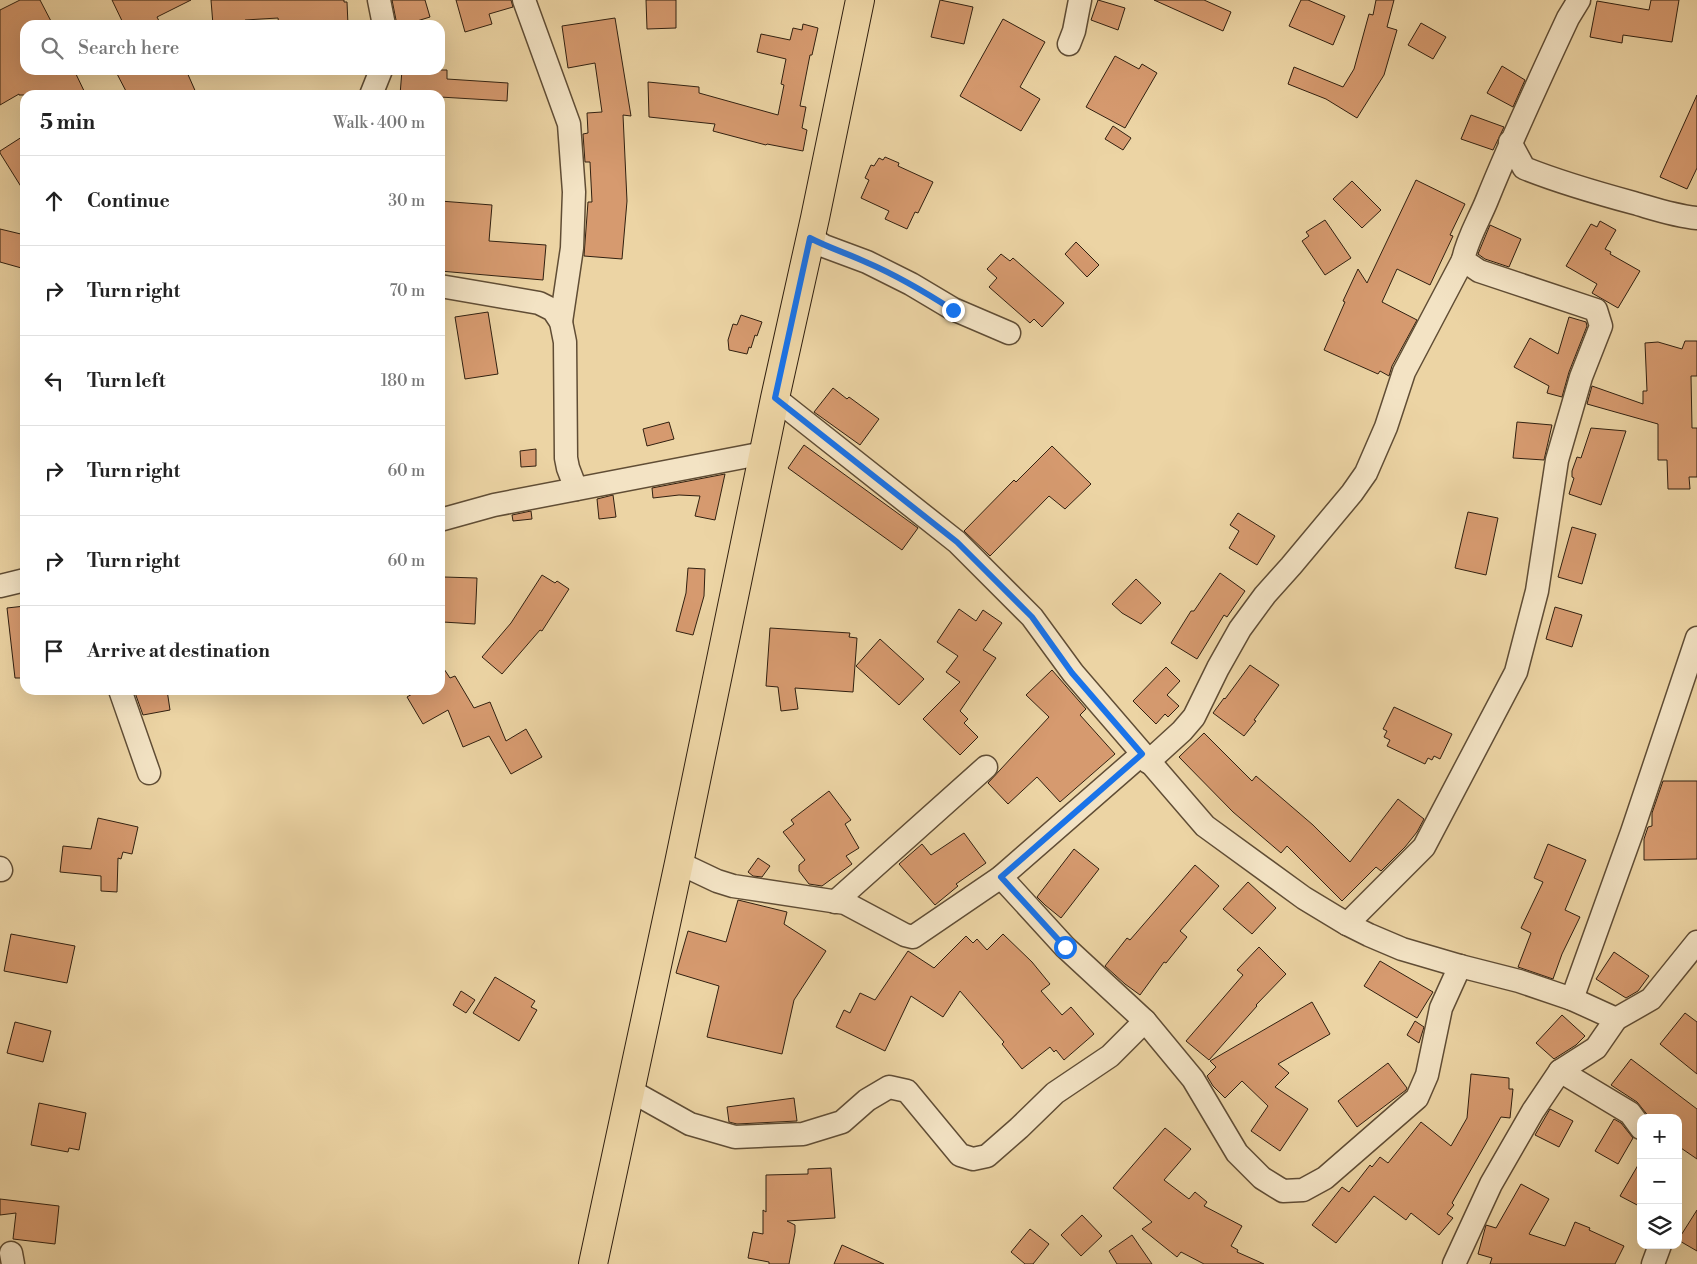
<!DOCTYPE html>
<html lang="en">
<head>
<meta charset="utf-8">
<style>
  :root { --surface:#fff; --page:#f6f6f6; --text:#222; --muted:#767676; --line:#e0e0e0 }
  body { margin:0; font-family:"Libre Bodoni",serif; background:var(--page); color:var(--text) }
  .controls { position:absolute; right:15px; bottom:15px; display:grid; overflow:hidden; border-radius:10px; box-shadow:0 5px 20px #0002 }
  .controls button { width:45px; height:45px; display:grid; place-items:center; padding:0; border:0; border-bottom:1px solid var(--line); background:var(--surface); color:var(--text); font:25px sans-serif }
  .stop { position:absolute; width:15px; height:15px; margin:-11px; border:4px solid #1a73e8; border-radius:50%; background:#fff }
  .stop.end { background:#1a73e8; border-color:#fff; box-shadow:0 1px 5px #0008 }
  .list { margin:0; padding:0; list-style:none }
  h2 { display:flex; justify-content:space-between; align-items:center; height:65px; margin:0; padding:0 20px; font-size:21px }
  h2 small { font-size:16px; font-weight:400; color:var(--muted) }
  .list li { display:grid; grid-template-columns:32px 1fr auto; gap:15px; align-items:center; box-sizing:border-box; height:90px; padding:0 20px; border-top:1px solid var(--line) }
  .list b { display:block; font-size:19px; white-space:nowrap }
  .list em { font-size:16px; font-style:normal; color:var(--muted) }
  .icon { flex:none; width:28px; height:28px; fill:none; stroke:currentColor; stroke-width:2; stroke-linecap:round; stroke-linejoin:round }
  .map { position:relative; flex:none; width:1697px; height:1264px; overflow:hidden }
  .search { position:absolute; background:var(--surface); box-shadow:0 5px 20px #0002; left:20px; top:20px; width:425px; height:55px; display:flex; align-items:center; gap:12px; box-sizing:border-box; padding:0 18px; border-radius:15px; color:var(--muted); font-size:19px }
  .panel { position:absolute; background:var(--surface); box-shadow:0 5px 20px #0002; left:20px; top:90px; width:425px; height:605px; border-radius:15px }
  .map>svg:first-child { display:block }
  .building { fill:#d69a6f; stroke:#312010 }
  .lines { fill:none; stroke-linecap:round; stroke-linejoin:round }
  .minor-casing { stroke:#604d35; stroke-width:25 }
  .major-casing { stroke:#312010; stroke-width:30 }
  .minor { stroke:#f3e3c4; stroke-width:22 }
  .major { stroke:#ecd4a4; stroke-width:28 }
  .route { stroke:#1a73e8; stroke-width:6 }
</style>
</head>
<body>
<div class="map">
<svg width="1697" height="1264" viewBox="0 0 1697 1264">
  <rect width="100%" height="100%" fill="#ecd4a4"/>
  <filter id="stains"><feTurbulence type="fractalNoise" baseFrequency=".004" numOctaves="4"/><feColorMatrix values="0 0 0 0 .2 0 0 0 0 .09 0 0 0 0 .02 0 0 0 .5 -.17"/></filter>
  <radialGradient id="worn" r=".72"><stop offset=".6" stop-color="#630" stop-opacity="0"/><stop offset="1" stop-color="#630" stop-opacity=".3"/></radialGradient>
  <g class="building">
    <path d="M20,0H40L53,25H25V70H74L86,95H19V94L0,105V10Z"/>
    <path d="M112,0H191L157,17L159,21L149,25H124Z"/>
    <path d="M211,0H344V2H347L348,25H279L278,18L245,20V25H213Z"/>
    <path d="M392,0H425L430,17L404,25H397Z"/>
    <path d="M456,0H511L513,7L489,14L492,24L465,32Z"/>
    <path d="M646,0H676V28L647,29Z"/>
    <path d="M940,0L973,7L964,44L931,37Z"/>
    <path d="M1098,0L1125,8L1118,30L1091,20Z"/>
    <path d="M1154,0H1204L1231,12L1223,31Z"/>
    <path d="M1301,0H1308L1345,16L1333,45L1289,26Z"/>
    <path d="M1376,0H1394L1387,27L1397,30L1384,75L1357,118L1326,99L1288,84L1294,67L1343,87L1354,69L1369,14L1373,15Z"/>
    <path d="M1651,0H1679L1672,42L1623,35L1622,43L1590,37L1597,1L1649,10Z"/>
    <path d="M615,18L631,116L623,115L627,201L622,259L584,256L588,202H592L590,162H585L583,134L588,133L587,113L602,112L595,63L568,68L562,26Z"/>
    <path d="M1003,19L1045,42L1020,87L1040,99L1021,131L960,96Z"/>
    <path d="M1421,23L1446,37L1433,59L1408,45Z"/>
    <path d="M803,24L818,28L812,55H810L800,106L806,107L802,128L807,130L803,151L767,144L766,145L713,131L715,124L649,117L648,82L699,87V93L778,115L784,85L781,84L786,59L757,52L761,34L790,40L793,28L802,30Z"/>
    <path d="M1115,56L1139,69L1142,64L1157,73L1125,128L1086,107Z"/>
    <path d="M1502,66L1525,80L1513,107L1487,93Z"/>
    <path d="M115,70H186L197,95H128Z"/>
    <path d="M402,70H447V79L508,83L507,101L440,97V95H400Z"/>
    <path d="M1697,95V168L1687,189L1660,177Z"/>
    <path d="M1471,115L1504,127L1493,150L1461,139Z"/>
    <path d="M1113,126L1131,138L1123,150L1105,139Z"/>
    <path d="M25,135V193L0,153V151Z"/>
    <path d="M885,157L899,163L898,166L933,182L918,213L915,212L907,229L885,219L889,211L861,198L869,180L865,178L871,165L874,166L879,158L883,160Z"/>
    <path d="M1416,180L1465,204L1450,235L1453,236L1430,285L1397,269L1382,302L1417,320L1392,366L1389,376L1380,371L1378,374L1324,350L1345,302L1343,301L1358,269L1367,283Z"/>
    <path d="M1352,181L1381,210L1362,228L1333,199Z"/>
    <path d="M440,201L492,205L489,241L546,245L543,280L440,271Z"/>
    <path d="M1325,220L1351,258L1325,275L1302,241L1309,236L1306,232Z"/>
    <path d="M1600,221L1616,230L1605,249L1611,252L1610,254L1640,271L1618,308L1592,293L1597,284L1566,266L1591,224L1597,227Z"/>
    <path d="M1490,225L1521,239L1509,267L1485,259L1478,254Z"/>
    <path d="M0,229L25,235V269L0,262Z"/>
    <path d="M1076,242L1099,265L1087,277L1065,254Z"/>
    <path d="M1001,254L1010,261L1013,258L1064,303L1042,327L1034,319L1030,323L989,287L997,278L987,269Z"/>
    <path d="M488,312L498,374L465,379L455,317Z"/>
    <path d="M741,315L762,322L757,336L755,335L751,348L749,347L747,354L729,350L728,340L733,324L737,325Z"/>
    <path d="M1569,317L1586,322L1587,326L1569,372L1562,397L1547,393L1549,386L1514,367L1530,338L1558,354Z"/>
    <path d="M1685,341H1697V376H1691L1692,428H1697V477H1689L1690,489H1668L1667,460H1658V424L1587,404L1592,386L1643,404V391H1647L1645,343L1658,342L1682,349Z"/>
    <path d="M833,388L847,399L849,397L879,419L860,445L814,412Z"/>
    <path d="M669,422L674,439L647,446L643,429Z"/>
    <path d="M1517,422L1552,425L1544,460L1513,458Z"/>
    <path d="M1591,428L1626,431L1601,505L1569,494L1574,478L1572,477V471L1577,457L1581,458Z"/>
    <path d="M804,445L918,528L902,550L788,468Z"/>
    <path d="M1052,446L1091,484L1065,509L1049,496L990,556L964,531L1014,480L1016,482Z"/>
    <path d="M536,449V466L521,467L520,451Z"/>
    <path d="M725,474L715,520L695,516L700,496L679,495L653,498L652,488Z"/>
    <path d="M613,495L616,517L599,519L597,499Z"/>
    <path d="M531,511L532,519L513,521L512,515Z"/>
    <path d="M1468,512L1498,518L1486,575L1455,568Z"/>
    <path d="M1238,513L1275,536L1257,565L1229,548L1239,531L1230,525Z"/>
    <path d="M1572,527L1596,534L1582,584L1558,577Z"/>
    <path d="M688,568L705,569L704,596L693,635L676,631L686,593Z"/>
    <path d="M1220,573L1245,591L1227,617L1224,615L1197,659L1171,643L1191,611H1194Z"/>
    <path d="M542,575L555,583L557,581L569,589L542,631L540,630L502,674L482,657L511,623Z"/>
    <path d="M444,577L477,578L475,624L443,622Z"/>
    <path d="M1136,579L1161,603L1141,624L1122,613L1112,604Z"/>
    <path d="M25,606V678H15L7,608Z"/>
    <path d="M1555,607L1582,615L1572,647L1546,639Z"/>
    <path d="M959,609L976,621L983,610L1002,623L983,650L996,658L960,711L968,719L964,723L978,737L960,755L923,719L960,682L946,672L958,656L937,642Z"/>
    <path d="M770,628L850,633L849,637L857,638L853,692L795,688L798,709L781,711L778,687L766,686Z"/>
    <path d="M880,639L924,679L899,705L856,666Z"/>
    <path d="M440,663L450,678L455,676L474,708L490,702L506,741L526,729L542,757L511,774L489,736L463,747L448,710L423,724L407,697L419,690H440Z"/>
    <path d="M1250,665L1279,685L1254,720L1256,721L1244,736L1213,713L1224,698L1225,699Z"/>
    <path d="M1166,667L1180,681L1167,695L1179,706L1168,717L1165,714L1156,724L1133,701Z"/>
    <path d="M1052,670L1086,709L1080,715L1115,754L1060,802L1037,777L1008,804L988,783L1049,717L1026,695Z"/>
    <path d="M134,690H167L170,710L143,715Z"/>
    <path d="M1394,707L1452,734L1440,759L1434,756L1432,760L1428,758L1425,764L1387,746L1390,740L1384,737L1387,731L1383,729Z"/>
    <path d="M1204,733L1252,781L1256,776L1313,825L1350,862L1398,799L1424,819L1417,832L1405,847L1381,871L1376,867L1342,901L1287,846L1281,853L1233,812L1179,757Z"/>
    <path d="M1663,781H1697V859L1644,860V839L1648,827L1652,826V813Z"/>
    <path d="M829,791L851,820L845,824L859,848L846,856L852,864L822,886L809,884L799,871V865L805,860L783,832L794,824L791,820Z"/>
    <path d="M98,818L138,827L132,854L123,852L121,859L118,858L117,892L101,891V876L60,872L63,846L91,849Z"/>
    <path d="M964,833L986,863L956,884L958,886L935,905L899,864L922,844L931,855Z"/>
    <path d="M1548,844L1586,860L1565,910L1580,917L1562,954L1553,979L1518,967L1531,933L1521,928L1543,882L1534,878Z"/>
    <path d="M1074,849L1099,869L1061,918L1045,905L1037,897Z"/>
    <path d="M758,858L770,866L762,877L753,876L748,872Z"/>
    <path d="M1195,865L1219,886L1180,931L1187,937L1166,963L1164,962L1140,995L1125,984L1105,966L1127,938L1130,940Z"/>
    <path d="M1248,882L1276,908L1252,934L1223,909Z"/>
    <path d="M738,900L787,912L784,924L826,951L794,1000L782,1054L707,1037L719,986L676,973L688,931L726,942Z"/>
    <path d="M11,934L75,946L67,983L4,971Z"/>
    <path d="M1003,934L1032,962L1050,984L1041,991L1062,1015L1071,1007L1094,1034L1064,1060L1056,1050L1054,1052L1050,1047L1022,1069L1002,1044L1004,1042L960,991L943,1017L911,996L885,1051L836,1027L844,1010L850,1013L860,993L875,1000L908,951L934,968L966,936L973,943L977,939L987,950Z"/>
    <path d="M1259,947L1286,974L1256,1005L1257,1006L1209,1060L1186,1041L1243,975L1237,970Z"/>
    <path d="M1614,952L1649,976L1638,991L1626,998L1596,979Z"/>
    <path d="M1380,961L1433,992L1417,1018L1364,986Z"/>
    <path d="M495,977L535,1001L531,1007L537,1010L519,1041L473,1013Z"/>
    <path d="M461,991L475,1000L466,1013L453,1005Z"/>
    <path d="M1312,1002L1330,1034L1278,1064L1289,1073L1275,1087L1308,1109L1280,1151L1251,1131L1268,1106L1242,1081L1225,1098L1213,1086L1207,1076L1216,1067L1210,1061Z"/>
    <path d="M1685,1013L1697,1022V1074L1660,1044Z"/>
    <path d="M1562,1015L1585,1036L1576,1045L1554,1059L1536,1043Z"/>
    <path d="M1415,1021L1424,1027L1419,1043L1407,1035Z"/>
    <path d="M15,1022L51,1031L43,1062L7,1053Z"/>
    <path d="M1631,1059L1697,1109V1159L1678,1146V1118H1650L1637,1102L1611,1085Z"/>
    <path d="M1388,1063L1407,1088L1406,1090L1357,1127L1338,1101Z"/>
    <path d="M1471,1074L1509,1078V1089H1513L1510,1118L1501,1117L1452,1203L1454,1205L1447,1214L1453,1218L1439,1235L1411,1213L1406,1220L1374,1196L1336,1243L1312,1225L1342,1187L1349,1192L1370,1165L1372,1167L1380,1157L1388,1163L1421,1122L1451,1146L1467,1118Z"/>
    <path d="M794,1098L797,1121L737,1124L729,1122L727,1107Z"/>
    <path d="M39,1103L86,1113L79,1150L69,1148L68,1152L31,1145Z"/>
    <path d="M1550,1109L1573,1121L1559,1147L1535,1135Z"/>
    <path d="M1614,1119L1621,1123L1633,1138L1618,1164L1595,1151Z"/>
    <path d="M1165,1128L1191,1149L1164,1180L1189,1199L1195,1192L1207,1202L1204,1206L1242,1226L1231,1246L1238,1250L1237,1252L1264,1264H1204L1181,1252L1177,1257L1142,1229L1152,1222L1113,1188Z"/>
    <path d="M1641,1160V1207L1620,1196Z"/>
    <path d="M831,1168L835,1218L787,1221L795,1225V1232L789,1264H769V1262L748,1258L753,1232L763,1234V1210L766,1212V1175L808,1174V1169Z"/>
    <path d="M1521,1184L1549,1199L1529,1234L1565,1246L1575,1222L1590,1228L1589,1230L1624,1246L1615,1264H1490L1492,1258L1478,1254L1486,1225L1496,1228Z"/>
    <path d="M0,1199L59,1206L55,1244L13,1239L16,1213L0,1215Z"/>
    <path d="M1697,1210V1251L1678,1240Z"/>
    <path d="M1082,1215L1102,1236L1081,1256L1061,1235Z"/>
    <path d="M1030,1229L1049,1244L1033,1264H1025L1011,1252Z"/>
    <path d="M1132,1235L1152,1264H1117L1109,1251Z"/>
    <path d="M842,1245L884,1264H834Z"/>
  </g>
  <g class="lines">
    <g class="minor-casing">
      <g id="minor">
        <path d="M379,0L384,25"/>
        <path d="M524,0L569,124L574,192L572,248L561,322"/>
        <path d="M1069,44L1074,31L1080,0"/>
        <path d="M371,95L381,70"/>
        <path d="M1510,142L1524,168C1559,182 1597,193 1634,203C1655,209 1675,216 1697,218"/>
        <path d="M811,238L824,246L867,262L911,284L953,309L1009,333"/>
        <path d="M440,286L539,303L553,310L561,322L565,342L566,458L568,468L576,489"/>
        <path d="M775,398L957,542L1032,617L1073,673L1205,826L1304,898L1347,924L1369,935L1402,949L1460,966L1519,981L1572,999L1616,1019"/>
        <path d="M440,520L494,505L764,453"/>
        <path d="M0,586L25,580"/>
        <path d="M120,690L149,773"/>
        <path d="M1148,762L1182,731L1194,717L1218,668L1240,629L1265,595L1291,566L1352,493L1366,473L1386,427L1404,372L1463,260"/>
        <path d="M679,863L717,881L733,886L845,903L905,935L913,937L1001,877L1142,754"/>
        <path d="M0,868L1,870"/>
        <path d="M1001,877L1065,947L1145,1021L1193,1079L1237,1153L1262,1178L1283,1191L1303,1190L1325,1178L1417,1098L1427,1075L1441,1008L1460,966"/>
        <path d="M835,902L986,767"/>
        <path d="M1347,924L1424,847L1516,672L1537,591L1557,460L1581,377L1601,326L1596,310L1479,271L1463,260C1467,239 1479,220 1487,200C1512,138 1540,78 1568,18L1579,0"/>
        <path d="M1572,999L1632,832L1697,638"/>
        <path d="M1560,1071L1630,1113L1641,1128"/>
        <path d="M631,1091L690,1124L735,1137L803,1134L842,1122L867,1100L889,1087L907,1091L960,1155L973,1159L987,1156L1019,1128L1055,1093L1110,1056L1145,1021"/>
        <path d="M11,1253L13,1264"/>
        <path d="M1454,1264L1491,1184L1533,1111L1560,1071L1596,1048L1616,1019L1651,999L1697,942"/>
        <path d="M1653,1264L1660,1245"/>
      </g>
    </g>
    <g class="major-casing">
      <path id="major" d="M593,1264L679,863L775,398L815,218L860,0"/>
    </g>
    <use href="#minor" class="minor"/>
    <use href="#major" class="major"/>
  </g>
  <g class="lines">
    <path class="route" d="M953,310C925,292 898,276 868,263C849,254 829,248 810,238L775,398L957,542L1032,617L1072,673L1142,754L1001,877L1065,947"/>
  </g>
  <rect width="100%" height="100%" filter="url(#stains)"/>
  <rect width="100%" height="100%" fill="url(#worn)"/>
</svg>
<div class="controls">
<button>+</button>
<button>−</button>
<button><svg class="icon" aria-label="layers" viewBox="0 0 24 24"><path d="M12 4l9 5-9 5-9-5zM3 14l9 5 9-5"/></svg></button>
</div>
<div class="stop" style="left:1065px;top:947px"></div>
<div class="stop end" style="left:953px;top:310px"></div>
<div class="search"><svg class="icon" aria-label="search" viewBox="0 0 24 24"><circle cx="10" cy="10" r="6"/><path d="M15 15l6 6"/></svg>Search here</div>
<section class="panel">
<h2>5 min<small>Walk · 400 m</small></h2>
<ul class="list">
<li><svg class="icon" aria-label="ahead" viewBox="0 0 24 24"><path d="M12 20V5M6 11l6-6 6 6"/></svg><div><b>Continue</b></div><em>30 m</em></li>
<li><svg class="icon" aria-label="right" viewBox="0 0 24 24"><path d="M7 20v-9h11M14 6l5 5-5 5"/></svg><div><b>Turn right</b></div><em>70 m</em></li>
<li><svg class="icon" aria-label="left" viewBox="0 0 24 24"><path d="M17 20v-9H6M10 6l-5 5 5 5"/></svg><div><b>Turn left</b></div><em>180 m</em></li>
<li><svg class="icon" aria-label="right" viewBox="0 0 24 24"><path d="M7 20v-9h11M14 6l5 5-5 5"/></svg><div><b>Turn right</b></div><em>60 m</em></li>
<li><svg class="icon" aria-label="right" viewBox="0 0 24 24"><path d="M7 20v-9h11M14 6l5 5-5 5"/></svg><div><b>Turn right</b></div><em>60 m</em></li>
<li><svg class="icon" aria-label="arrive" viewBox="0 0 24 24"><path d="M6 21V4h12l-3 4 3 4H6"/></svg><div><b>Arrive at destination</b></div></li>
</ul>
</section>
</div>
</body>
</html>
